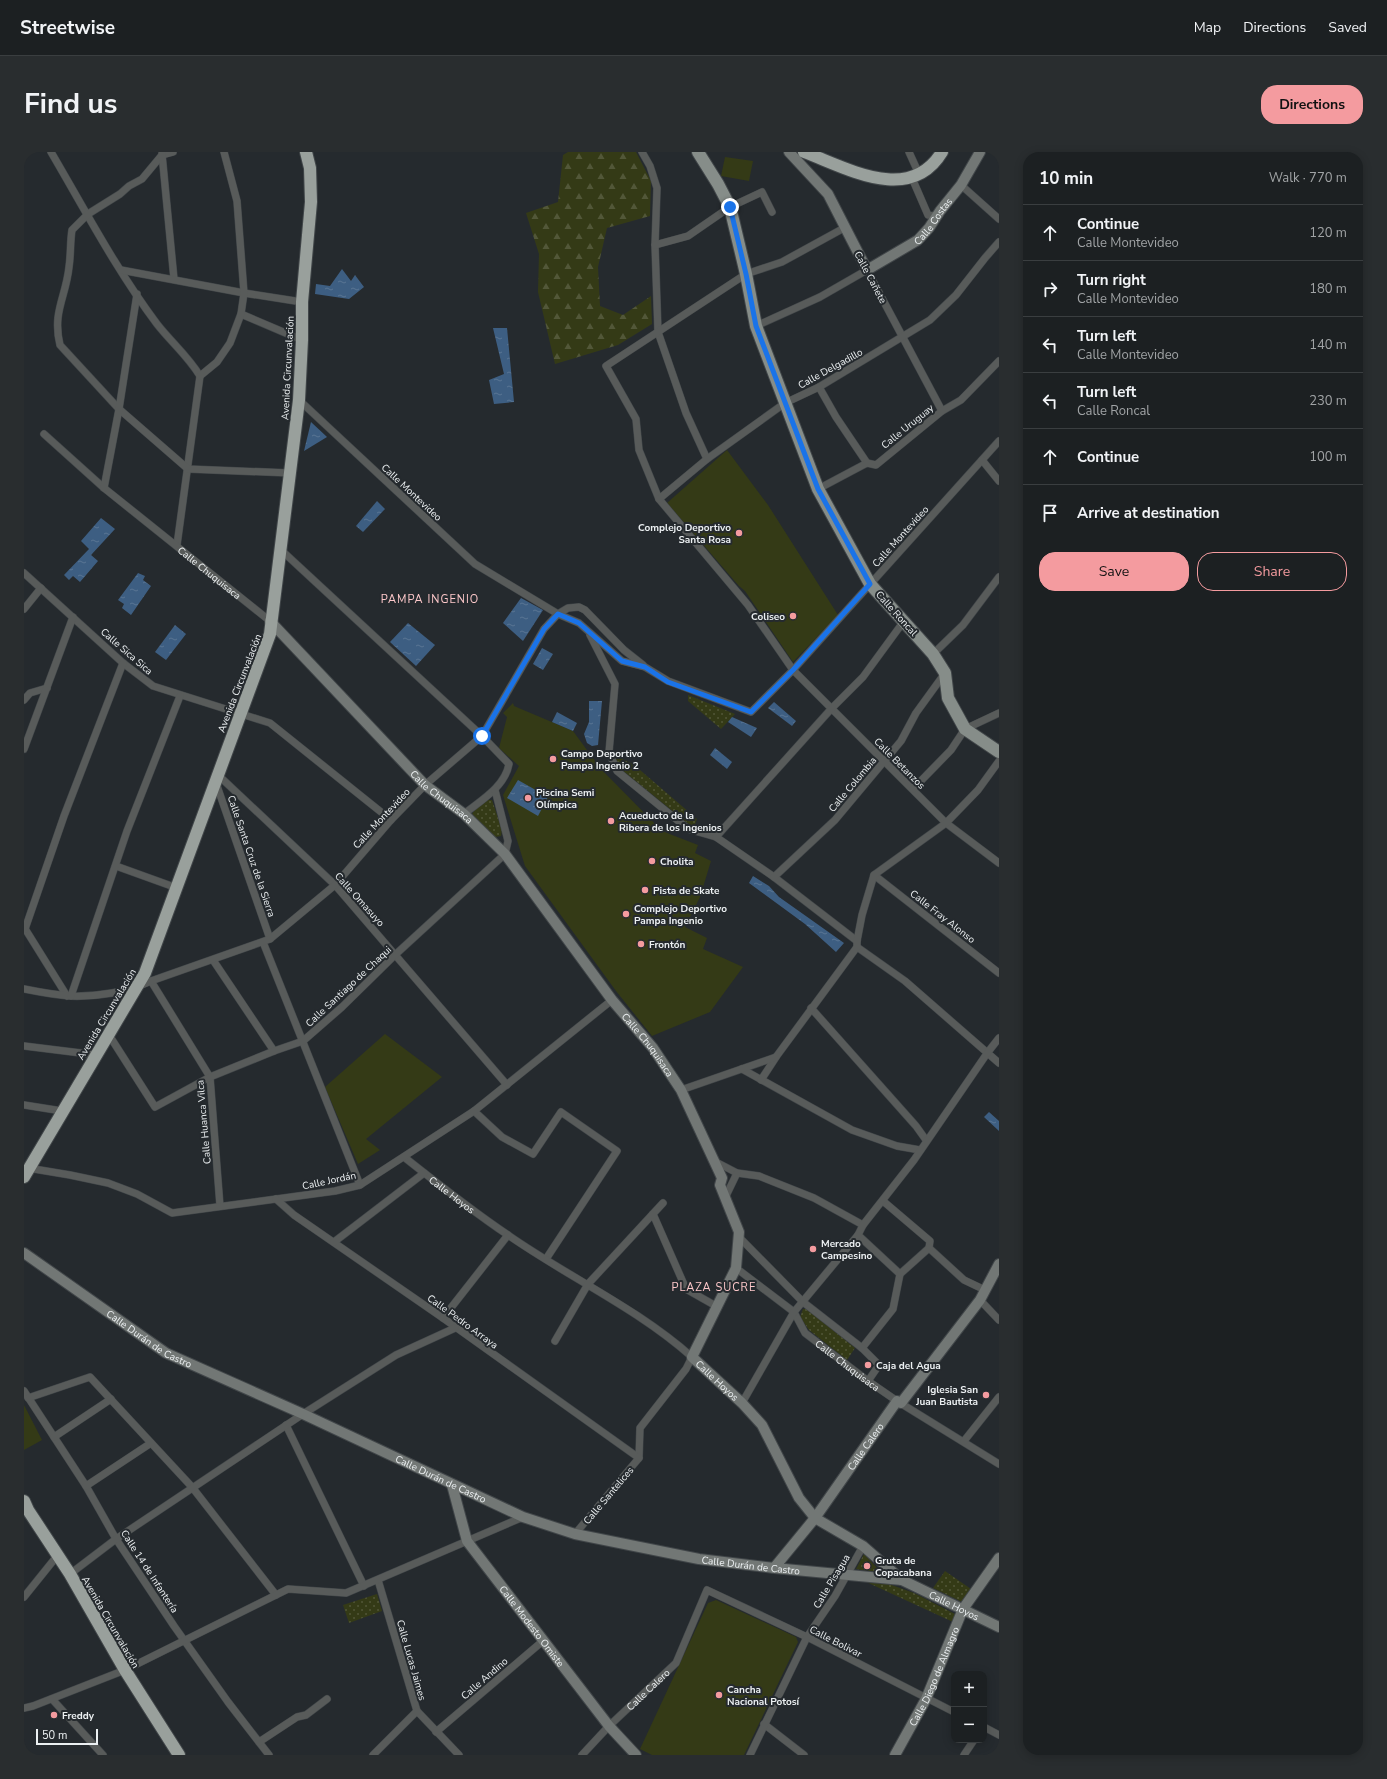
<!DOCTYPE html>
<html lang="en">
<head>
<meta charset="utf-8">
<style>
  :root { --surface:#1c2022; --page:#292d2f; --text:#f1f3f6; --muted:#a0a3a5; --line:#3a3e40; --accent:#f49b9f }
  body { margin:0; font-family:"Nunito Sans",sans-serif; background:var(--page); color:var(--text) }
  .controls { position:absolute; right:12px; bottom:12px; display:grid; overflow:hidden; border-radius:8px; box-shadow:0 2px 10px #0003 }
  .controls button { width:36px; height:36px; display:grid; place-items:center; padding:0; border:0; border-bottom:1px solid var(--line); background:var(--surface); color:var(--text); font:20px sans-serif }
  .scale { position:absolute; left:12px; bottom:10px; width:62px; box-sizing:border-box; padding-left:4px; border:2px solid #ecf0f2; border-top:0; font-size:11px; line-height:14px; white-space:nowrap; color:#ecf0f2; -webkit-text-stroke:3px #252a2e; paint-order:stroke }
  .stop { position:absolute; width:12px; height:12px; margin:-9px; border:3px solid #1a73e8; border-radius:50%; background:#fff }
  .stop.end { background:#1a73e8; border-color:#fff; box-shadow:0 1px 4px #0008 }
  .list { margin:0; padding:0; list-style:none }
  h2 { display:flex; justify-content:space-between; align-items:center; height:52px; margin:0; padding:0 16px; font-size:17px }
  h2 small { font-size:13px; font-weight:400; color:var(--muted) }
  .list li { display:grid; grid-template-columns:26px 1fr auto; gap:12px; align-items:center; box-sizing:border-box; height:56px; padding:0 16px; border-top:1px solid var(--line) }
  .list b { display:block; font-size:15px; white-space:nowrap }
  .list p { margin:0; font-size:13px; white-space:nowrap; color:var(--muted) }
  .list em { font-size:13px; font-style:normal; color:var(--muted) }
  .actions { display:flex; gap:8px; padding:12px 16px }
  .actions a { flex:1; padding:9px 0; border:1px solid var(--accent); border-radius:16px; text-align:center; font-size:14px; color:var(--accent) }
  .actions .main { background:var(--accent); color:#111 }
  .icon { flex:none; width:22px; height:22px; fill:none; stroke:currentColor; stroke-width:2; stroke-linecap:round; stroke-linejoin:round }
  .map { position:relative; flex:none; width:975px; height:1603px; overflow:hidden; border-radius:16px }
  header { display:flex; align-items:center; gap:24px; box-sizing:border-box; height:56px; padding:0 20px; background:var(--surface); border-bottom:1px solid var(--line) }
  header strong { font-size:19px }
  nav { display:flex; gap:22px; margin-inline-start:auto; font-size:14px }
  .intro { display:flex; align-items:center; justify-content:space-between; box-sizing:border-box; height:96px; padding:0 24px }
  h1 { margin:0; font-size:28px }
  .button { padding:10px 18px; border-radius:16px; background:var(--accent); color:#111; font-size:14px; font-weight:700 }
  main { display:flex; gap:24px; padding:0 24px }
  aside { flex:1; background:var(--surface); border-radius:16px; box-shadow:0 2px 10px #0003 }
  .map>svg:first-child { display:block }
  .grass { fill:url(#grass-dots) }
  .forest { fill:url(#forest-firs) }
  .garden { fill:#343a16 }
  .water { fill:url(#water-ripples) }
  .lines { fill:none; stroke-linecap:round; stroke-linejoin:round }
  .street-casing { stroke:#414649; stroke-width:8 }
  .secondary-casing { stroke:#414649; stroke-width:12 }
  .primary-casing { stroke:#414649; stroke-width:14 }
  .highway-casing { stroke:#414649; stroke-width:14 }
  .street { stroke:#585b5a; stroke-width:7 }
  .secondary { stroke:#727775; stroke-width:10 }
  .primary { stroke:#868d89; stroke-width:12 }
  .highway { stroke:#99a09c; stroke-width:12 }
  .route { stroke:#1a73e8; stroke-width:5 }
  .poi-dot { fill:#f49b9f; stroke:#252a2e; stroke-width:1.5 }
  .labels { text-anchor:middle; stroke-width:4; stroke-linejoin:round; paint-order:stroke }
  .street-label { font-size:10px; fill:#ecf0f2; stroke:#252a2e }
  .poi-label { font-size:10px; font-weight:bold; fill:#ecf0f2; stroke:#252a2e; text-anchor:start }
  .neighbourhood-label { font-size:11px; letter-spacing:1px; fill:#fdc8ca; stroke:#252a2e }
</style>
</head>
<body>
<header>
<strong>Streetwise</strong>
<nav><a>Map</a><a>Directions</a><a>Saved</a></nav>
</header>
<div class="intro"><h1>Find us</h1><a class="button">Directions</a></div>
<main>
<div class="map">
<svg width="975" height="1603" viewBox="0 0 975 1603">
  <defs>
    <pattern id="grass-dots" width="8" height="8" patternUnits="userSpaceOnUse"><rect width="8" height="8" fill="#343a16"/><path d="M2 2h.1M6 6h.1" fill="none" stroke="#525738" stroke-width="1.8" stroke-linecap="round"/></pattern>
    <pattern id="forest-firs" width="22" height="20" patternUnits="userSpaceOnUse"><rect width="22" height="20" fill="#343a16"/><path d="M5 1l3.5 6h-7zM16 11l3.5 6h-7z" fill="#525738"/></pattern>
    <pattern id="water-ripples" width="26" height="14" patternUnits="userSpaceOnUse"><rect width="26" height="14" fill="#3d5e82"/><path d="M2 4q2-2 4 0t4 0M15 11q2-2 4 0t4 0" fill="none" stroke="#597594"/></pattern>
  </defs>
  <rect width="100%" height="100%" fill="#252a2e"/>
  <g class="grass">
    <path d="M664,543L711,562L697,577L664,549Z"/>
    <path d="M591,604L609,612L673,667L670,675L662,670L598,618L593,611Z"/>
    <path d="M464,648H468L478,678L477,684L471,685L450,667L448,662L452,656Z"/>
    <path d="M779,1157H783L788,1161L831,1196L823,1208L785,1178L776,1165Z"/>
    <path d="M840,1402L858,1421L832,1417Z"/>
    <path d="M921,1419L947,1437L938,1450L909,1436Z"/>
    <path d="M838,1428L862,1431L890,1441L933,1463L929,1470Z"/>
    <path d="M353,1442L358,1459L325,1471L319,1453Z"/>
  </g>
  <path class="forest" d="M544,0H612L627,29L626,64L583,76L574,115L576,154L599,163L627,144L628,172L594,193L531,212L514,140L515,102L502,61L534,50L539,3Z"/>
  <g class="garden">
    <path d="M701,5L729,9L725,29L697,24Z"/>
    <path d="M703,298L744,353L814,463L769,510L721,439L715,434L643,351Z"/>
    <path d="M489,551L490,554L549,579L577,617L638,679L674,693L671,701L687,709L676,745L661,775L683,786L679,797L719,815L686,860L628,884L592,839L501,714L479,643L495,614L475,596L483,565L479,561Z"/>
    <path d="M361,882L418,925L342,987L356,998L334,1012L301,935Z"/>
    <path d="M0,1253L18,1288L0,1298Z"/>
    <path d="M692,1448L772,1485L774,1490L720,1603H628L616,1597L684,1451Z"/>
  </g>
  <g class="water">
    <path d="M318,117L327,129L331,123L340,135L325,147L291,142L292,132L306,134Z"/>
    <path d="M469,176H483L490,250L470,252L465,228L480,222Z"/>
    <path d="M287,270L303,285L280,299Z"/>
    <path d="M353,349L361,357L339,380L332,374Z"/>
    <path d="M77,366L91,377L67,403L74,409L56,430L49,424L45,428L40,423L65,397L57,389Z"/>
    <path d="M114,421L121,424L119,428L127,434L107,463L98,456L100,452L94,448Z"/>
    <path d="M497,446L519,458L499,489L479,471Z"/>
    <path d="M384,471L411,493L392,514L366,490Z"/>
    <path d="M151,473L162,482L142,508L131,500Z"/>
    <path d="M518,496L529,502L519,518L509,512Z"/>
    <path d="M565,549H578L574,593L568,594L563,591L560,582L565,570Z"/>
    <path d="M750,550L772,569L768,574L744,556Z"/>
    <path d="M533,560L553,571L549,579L528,570Z"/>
    <path d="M708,565L733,576L727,585L704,570Z"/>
    <path d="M691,596L708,610L703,617L686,603Z"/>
    <path d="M494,628L524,645L514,664L483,646Z"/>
    <path d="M729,724L745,734L755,745L820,791L812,800L781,772L725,731Z"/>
    <path d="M965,960L975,969V979L960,965Z"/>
  </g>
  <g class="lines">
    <g class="street-casing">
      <g id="street">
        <path d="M27,0C61,58 93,119 133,172C147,190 164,204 176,224L153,393"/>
        <path d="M149,0L138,3L118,27L105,34L96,42L64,62L48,78C46,90 47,102 45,115C42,145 28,160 36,193L95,257L164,317L266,321"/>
        <path d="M618,0L626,14L633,36L631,93L634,180L662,261L683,307"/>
        <path d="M885,0L895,22"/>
        <path d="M138,2L150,127"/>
        <path d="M888,26L904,63L912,64L915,61"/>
        <path d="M937,33L975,67"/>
        <path d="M820,76L758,110L722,122L582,214L612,267L615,298L635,347L724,453L769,518L922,671L975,711"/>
        <path d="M631,93L664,84L706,55L738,40L748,60"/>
        <path d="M97,118L220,141L278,150"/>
        <path d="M217,162L278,188"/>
        <path d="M732,174L796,145L843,118L918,259"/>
        <path d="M176,224L193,210L206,191L217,162L220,141L213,49L200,0"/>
        <path d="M795,235L812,265L843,311"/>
        <path d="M275,248L451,412L534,462L555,471L598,509L621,515L644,529L727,560L769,518L975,289"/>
        <path id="s1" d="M20,282L80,336L246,469"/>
        <path d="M958,308L975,329"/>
        <path d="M80,336L95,257L113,142"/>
        <path d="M794,337L843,311L852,313L918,259L937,248L975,209"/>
        <path d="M635,347L683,307L761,251L795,235L906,168L932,143L961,106L975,90"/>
        <path d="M256,397L458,584L485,612C481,635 456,649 440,662"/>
        <path d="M0,421L99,511L129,534L246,571L367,668"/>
        <path d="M0,457L17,436"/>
        <path d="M566,483L591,532L585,600L593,619L664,677L692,685L750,725L833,789"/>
        <path d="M909,502L939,473L975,425"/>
        <path d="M0,548L6,541L23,536"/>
        <path d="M0,597L49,465"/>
        <path d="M193,622L311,733L483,933"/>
        <path d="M192,631L246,787"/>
        <path d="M889,637L927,598L941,577L975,561"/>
        <path d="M692,685L808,556L839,525L880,469"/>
        <path d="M92,714L153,736"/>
        <path d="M850,723L975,821"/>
        <path d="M750,725L811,668L877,589L892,561L921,521"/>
        <path d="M0,775L43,844"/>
        <path d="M0,777H1L40,664L99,511"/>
        <path d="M239,790L336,1033"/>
        <path d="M833,795L881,829L975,911"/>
        <path d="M189,808L250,899"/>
        <path d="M127,829L186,925L196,1054"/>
        <path d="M0,837C15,840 31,843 46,844C73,845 104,840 127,829L246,787L311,733L367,668L401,633L458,584L520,477L534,462L544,456L555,455L561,458L600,498L619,513"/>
        <path d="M47,844L103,679L156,544"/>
        <path d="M787,856L892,974L902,988"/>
        <path d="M85,883L131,955L186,925L250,899L279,889L318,855L372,802L481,702L484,689L471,638"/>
        <path d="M0,894L73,903"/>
        <path d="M718,917L828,978L873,994L896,998"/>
        <path d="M737,928L752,905"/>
        <path d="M657,938L752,905L833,795V789L838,763L850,723L922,671L954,638L975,609"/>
        <path d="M0,953L38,959"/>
        <path d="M450,959L478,985L509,1002L537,960L593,999L522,1107"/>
        <path id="s2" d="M380,1005C414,1032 448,1059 484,1083C544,1125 613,1156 668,1205L662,1217L616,1276L615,1306L551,1382"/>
        <path d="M690,1009L713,1021L735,1024L790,1046L839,1073"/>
        <path d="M4,1016L46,1023L84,1031L113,1042L148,1061L311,1039L336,1033L450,959L588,848"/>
        <path d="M701,1046L713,1021"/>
        <path d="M252,1047L270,1063L419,1166L615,1306"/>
        <path d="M859,1049L906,1089L905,1096L940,1128L961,1138"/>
        <path d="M629,1062L662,1137L692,1154"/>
        <path d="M834,1083L876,1122L869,1157L838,1196"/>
        <path d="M715,1085L779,1150L838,1196L855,1213L844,1229"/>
        <path d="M310,1090L400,1021"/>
        <path id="s3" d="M712,1116L770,1160L781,1181L844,1229L873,1249L975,1312"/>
        <path d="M876,1122L905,1096"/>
        <path d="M956,1148L975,1168"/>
        <path d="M419,1166L484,1083"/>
        <path d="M531,1189L564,1132L639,1051"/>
        <path d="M0,1239L62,1334L92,1387L150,1474L204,1550L245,1603"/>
        <path d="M4,1246L66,1225L168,1335L252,1443"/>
        <path d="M718,1251L770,1160L834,1083L839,1073L890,1008L964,900L975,886"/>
        <path d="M262,1273L340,1434"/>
        <path d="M30,1285L87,1247"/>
        <path d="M940,1289L975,1245"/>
        <path d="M62,1334L127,1291"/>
        <path d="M46,1422L92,1387L279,1262L372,1203L431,1176"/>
        <path d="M354,1428L393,1559L435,1603"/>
        <path d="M0,1445L33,1404"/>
        <path d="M28,1547L79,1603"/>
        <path d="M0,1556L9,1554L101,1518L264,1437L322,1441L499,1365"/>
        <path d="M740,1572L780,1603"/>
        <path d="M960,1575L975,1583"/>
        <path d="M412,1580L520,1488"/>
        <path d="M235,1590L273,1565L282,1563L303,1547"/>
        <path d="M349,1603L393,1559"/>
        <path id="s4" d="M558,1603L585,1574L652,1511L683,1438L783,1485L930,1560"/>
        <path d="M726,1603L783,1485L811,1444L839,1394"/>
        <path d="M940,1603L950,1588"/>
      </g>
    </g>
    <g class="secondary-casing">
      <g id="secondary">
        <path id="s5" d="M765,0L804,42L843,118L894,88L905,76L916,59L937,33L956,0"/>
        <path id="s6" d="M246,469L401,633L440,662L481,702L588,848L629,896L657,938L698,1026L696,1033L715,1080L712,1116L668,1205L718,1251L738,1273L775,1346L791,1366L839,1394L878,1428L975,1475"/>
        <path id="s7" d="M0,1101L142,1201L279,1262L499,1365L551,1382L675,1407L750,1416L878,1428"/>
        <path d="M877,1251L956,1148L975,1112"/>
        <path id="s8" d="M428,1333L443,1389L585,1574L612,1603"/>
        <path id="s9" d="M750,1416L791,1366L873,1249"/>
        <path id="s10" d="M871,1603L902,1547L939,1457L975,1406"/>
      </g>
    </g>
    <g class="primary-casing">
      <path id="primary" d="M674,0L694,32L706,55L722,122L732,174L794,337L846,432L909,502L921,521L924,546L941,577L975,600"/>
    </g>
    <g class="highway-casing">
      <g id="highway">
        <path d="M780,0C823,16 886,53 918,0"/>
        <path d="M0,1025L121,821L246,482L275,248L278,188V150L287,50L286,16L282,0"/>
        <path d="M0,1349L4,1358L46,1422L101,1518L155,1603"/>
      </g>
    </g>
    <use href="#street" class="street"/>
    <use href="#secondary" class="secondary"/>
    <use href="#primary" class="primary"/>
    <use href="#highway" class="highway"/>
  </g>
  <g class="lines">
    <path class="route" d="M458,584L520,477L534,462L555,471L598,509L621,515L644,530L727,560L769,518L846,432L794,337L732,174L722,122L706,55"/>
  </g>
  <g class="poi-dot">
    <circle cx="715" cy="381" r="4"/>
    <circle cx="769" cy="464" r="4"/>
    <circle cx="529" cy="607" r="4"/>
    <circle cx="504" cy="646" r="4"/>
    <circle cx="587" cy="669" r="4"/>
    <circle cx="628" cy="709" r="4"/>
    <circle cx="621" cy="738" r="4"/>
    <circle cx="602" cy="762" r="4"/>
    <circle cx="617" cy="792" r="4"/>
    <circle cx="789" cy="1097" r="4"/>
    <circle cx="844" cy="1213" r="4"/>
    <circle cx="962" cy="1243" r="4"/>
    <circle cx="843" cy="1414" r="4"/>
    <circle cx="695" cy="1543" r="4"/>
    <circle cx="30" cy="1563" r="4"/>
  </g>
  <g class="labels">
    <g class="street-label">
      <text dy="4" stroke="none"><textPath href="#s5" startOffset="226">Calle Costas</textPath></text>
      <text transform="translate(847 125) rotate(62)" y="4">Calle Cañete</text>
      <text transform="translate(263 216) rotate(-87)" y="4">Avenida Circunvalación</text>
      <text transform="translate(806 216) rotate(-29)" y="4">Calle Delgadillo</text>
      <text transform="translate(883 274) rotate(-39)" y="4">Calle Uruguay</text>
      <text transform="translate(388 340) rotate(43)" y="4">Calle Montevideo</text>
      <text transform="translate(876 384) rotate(-48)" y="4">Calle Montevideo</text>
      <text dy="4" stroke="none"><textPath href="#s1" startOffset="216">Calle Chuquisaca</textPath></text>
      <text transform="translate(873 461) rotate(48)" y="4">Calle Roncal</text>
      <text transform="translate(103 499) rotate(41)" y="4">Calle Sica Sica</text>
      <text transform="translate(215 531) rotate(-69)" y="4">Avenida Circunvalación</text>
      <text transform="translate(876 611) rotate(45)" y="4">Calle Betanzos</text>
      <text transform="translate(828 632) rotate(-50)" y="4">Calle Colombia</text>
      <text dy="4" stroke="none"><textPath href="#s6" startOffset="246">Calle Chuquisaca</textPath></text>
      <text transform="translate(357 666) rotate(-47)" y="4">Calle Montevideo</text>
      <text transform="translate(228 704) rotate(71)" y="4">Calle Santa Cruz de la Sierra</text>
      <text transform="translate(336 747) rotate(48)" y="4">Calle Omasuyo</text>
      <text transform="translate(919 764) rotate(38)" y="4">Calle Fray Alonso</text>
      <text transform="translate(324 834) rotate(-43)" y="4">Calle Santiago de Chaqui</text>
      <text transform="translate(82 862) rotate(-59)" y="4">Avenida Circunvalación</text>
      <text dy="4" stroke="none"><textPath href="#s6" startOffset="570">Calle Chuquisaca</textPath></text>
      <text transform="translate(179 970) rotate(-95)" y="4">Calle Huanca Vilca</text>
      <text transform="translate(305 1028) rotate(-12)" y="4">Calle Jordán</text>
      <text dy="4" stroke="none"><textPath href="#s2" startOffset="61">Calle Hoyos</textPath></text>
      <text transform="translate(439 1169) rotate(36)" y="4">Calle Pedro Arraya</text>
      <text dy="4" stroke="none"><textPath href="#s7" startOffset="152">Calle Durán de Castro</textPath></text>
      <text dy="4" stroke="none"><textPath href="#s3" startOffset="150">Calle Chuquisaca</textPath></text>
      <text dy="4" stroke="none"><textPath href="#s6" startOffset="951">Calle Hoyos</textPath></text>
      <text dy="4" stroke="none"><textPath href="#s9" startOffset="152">Calle Calero</textPath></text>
      <text dy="4" stroke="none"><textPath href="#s7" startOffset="476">Calle Durán de Castro</textPath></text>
      <text transform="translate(584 1343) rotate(-50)" y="4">Calle Santelices</text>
      <text dy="4" stroke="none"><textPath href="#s7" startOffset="800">Calle Durán de Castro</textPath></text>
      <text transform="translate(126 1419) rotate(57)" y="4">Calle 14 de Infantería</text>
      <text transform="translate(807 1429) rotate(-59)" y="4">Calle Pisagua</text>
      <text dy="4" stroke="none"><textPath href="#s6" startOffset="1287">Calle Hoyos</textPath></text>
      <text transform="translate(87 1470) rotate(60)" y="4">Avenida Circunvalación</text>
      <text dy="4" stroke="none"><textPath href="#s8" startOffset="165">Calle Modesto Omiste</textPath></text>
      <text transform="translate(812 1489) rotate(27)" y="4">Calle Bolivar</text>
      <text transform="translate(388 1508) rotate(74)" y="4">Calle Lucas Jaimes</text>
      <text dy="4" stroke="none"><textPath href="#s10" startOffset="88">Calle Diego de Almagro</textPath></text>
      <text transform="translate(460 1526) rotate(-41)" y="4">Calle Andino</text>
      <text dy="4" stroke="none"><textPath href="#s4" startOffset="93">Calle Calero</textPath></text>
    </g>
    <g class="poi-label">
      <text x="707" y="379" text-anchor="end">Complejo Deportivo<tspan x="707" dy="12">Santa Rosa</tspan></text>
      <text x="761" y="468" text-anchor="end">Coliseo</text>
      <text x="537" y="605">Campo Deportivo<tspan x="537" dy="12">Pampa Ingenio 2</tspan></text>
      <text x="512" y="644">Piscina Semi<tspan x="512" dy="12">Olímpica</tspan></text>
      <text x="595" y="667">Acueducto de la<tspan x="595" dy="12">Ribera de los Ingenios</tspan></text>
      <text x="636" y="713">Cholita</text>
      <text x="629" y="742">Pista de Skate</text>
      <text x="610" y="760">Complejo Deportivo<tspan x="610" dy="12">Pampa Ingenio</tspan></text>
      <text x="625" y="796">Frontón</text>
      <text x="797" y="1095">Mercado<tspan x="797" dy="12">Campesino</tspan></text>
      <text x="852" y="1217">Caja del Agua</text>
      <text x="954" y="1241" text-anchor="end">Iglesia San<tspan x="954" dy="12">Juan Bautista</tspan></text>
      <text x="851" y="1412">Gruta de<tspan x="851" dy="12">Copacabana</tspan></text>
      <text x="703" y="1541">Cancha<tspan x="703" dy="12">Nacional Potosí</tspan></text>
      <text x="38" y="1567">Freddy</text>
    </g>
    <g class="neighbourhood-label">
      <text x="406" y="451">PAMPA INGENIO</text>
      <text x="690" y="1139">PLAZA SUCRE</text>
    </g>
  </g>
</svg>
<div class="controls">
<button>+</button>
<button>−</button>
</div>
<div class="scale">50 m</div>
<div class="stop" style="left:458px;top:584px"></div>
<div class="stop end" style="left:706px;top:55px"></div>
</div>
<aside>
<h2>10 min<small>Walk · 770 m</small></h2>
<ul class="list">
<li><svg class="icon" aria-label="ahead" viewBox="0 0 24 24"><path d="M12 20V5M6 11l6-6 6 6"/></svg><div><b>Continue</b><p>Calle Montevideo</p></div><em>120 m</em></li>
<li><svg class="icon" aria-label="right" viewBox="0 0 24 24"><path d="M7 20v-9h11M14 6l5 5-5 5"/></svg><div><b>Turn right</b><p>Calle Montevideo</p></div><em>180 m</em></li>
<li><svg class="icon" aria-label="left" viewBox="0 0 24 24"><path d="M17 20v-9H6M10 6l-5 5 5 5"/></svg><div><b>Turn left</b><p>Calle Montevideo</p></div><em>140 m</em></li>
<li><svg class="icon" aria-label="left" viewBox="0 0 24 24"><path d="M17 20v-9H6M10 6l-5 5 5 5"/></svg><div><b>Turn left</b><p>Calle Roncal</p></div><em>230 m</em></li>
<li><svg class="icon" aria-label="ahead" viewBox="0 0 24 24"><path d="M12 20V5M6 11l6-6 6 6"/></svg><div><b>Continue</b></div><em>100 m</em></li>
<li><svg class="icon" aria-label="arrive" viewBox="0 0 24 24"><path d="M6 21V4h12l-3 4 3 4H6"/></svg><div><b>Arrive at destination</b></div></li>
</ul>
<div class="actions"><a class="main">Save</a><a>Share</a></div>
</aside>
</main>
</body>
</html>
